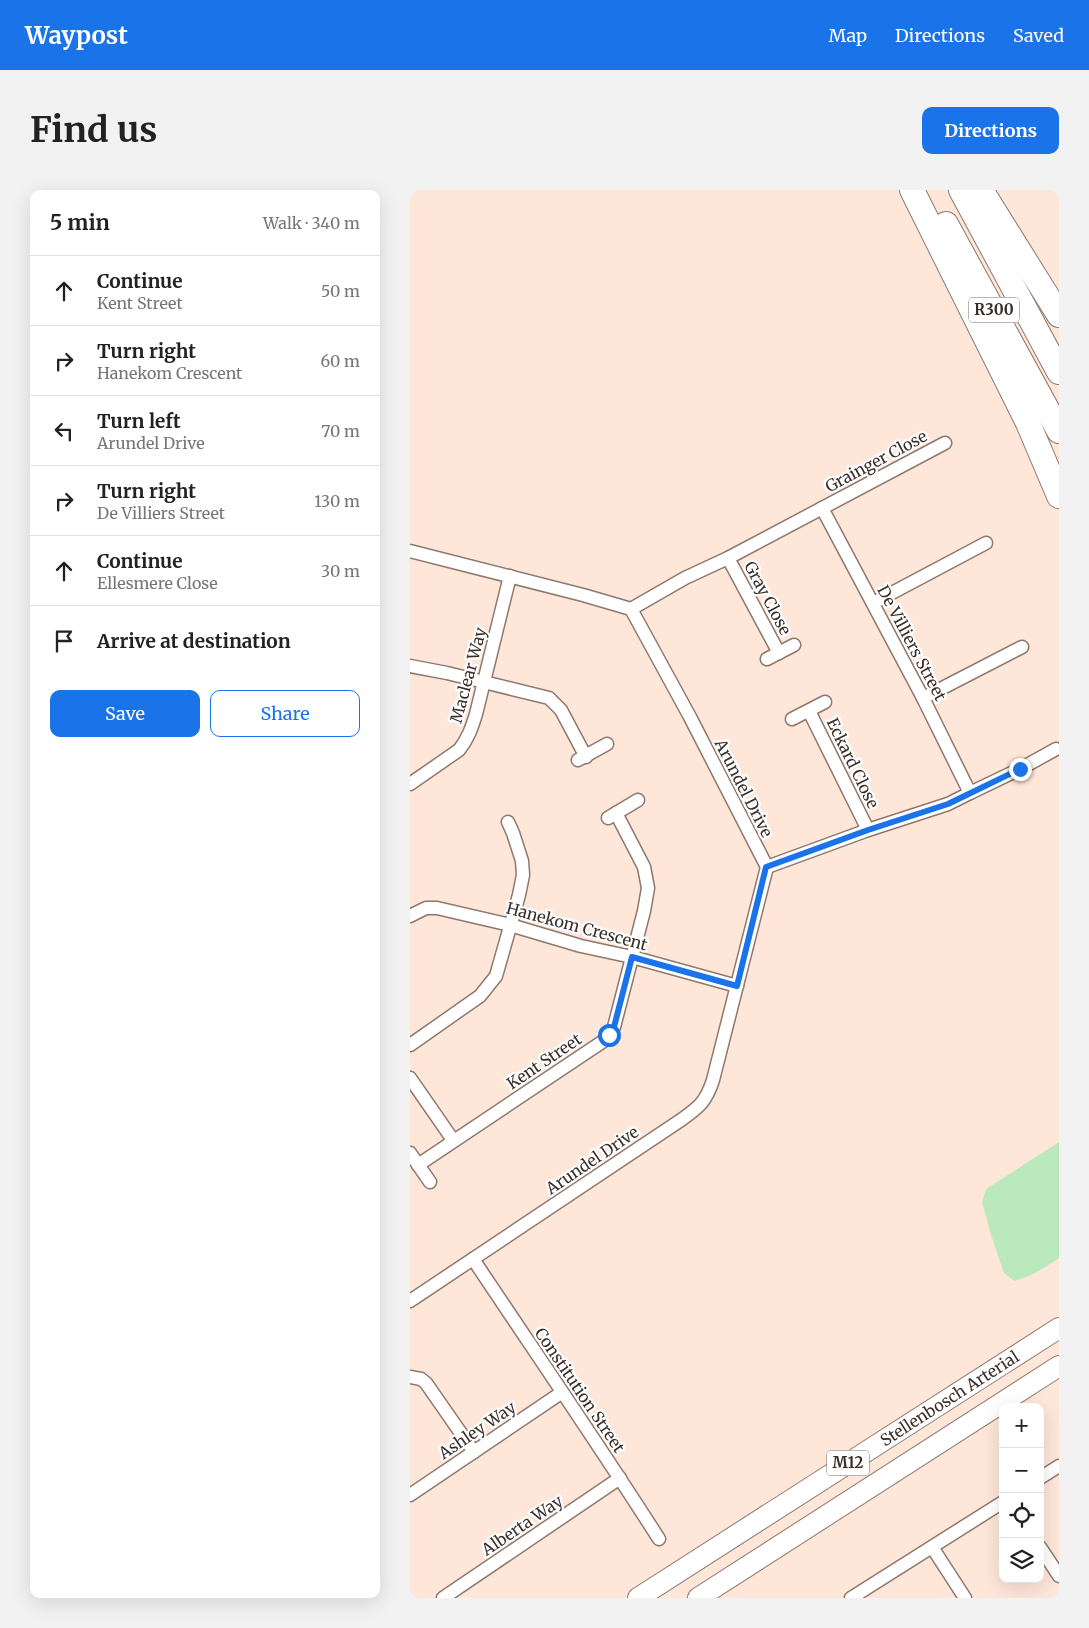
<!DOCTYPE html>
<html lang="en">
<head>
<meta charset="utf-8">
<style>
  :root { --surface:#fff; --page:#f2f2f2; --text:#222; --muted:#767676; --line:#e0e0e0; --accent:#1a73e8 }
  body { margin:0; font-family:Merriweather,serif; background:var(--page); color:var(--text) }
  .controls { position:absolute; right:15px; bottom:15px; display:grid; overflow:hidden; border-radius:10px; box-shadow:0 5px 20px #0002 }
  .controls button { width:45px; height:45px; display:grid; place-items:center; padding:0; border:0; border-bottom:1px solid var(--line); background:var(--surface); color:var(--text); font:25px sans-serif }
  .stop { position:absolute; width:15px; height:15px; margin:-11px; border:4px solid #1a73e8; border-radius:50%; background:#fff }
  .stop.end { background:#1a73e8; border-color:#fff; box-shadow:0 1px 5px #0008 }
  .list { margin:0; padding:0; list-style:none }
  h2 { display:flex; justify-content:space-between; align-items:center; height:65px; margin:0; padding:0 20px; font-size:21px }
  h2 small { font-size:16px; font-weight:400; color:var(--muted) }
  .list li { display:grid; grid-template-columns:32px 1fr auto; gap:15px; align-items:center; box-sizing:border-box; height:70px; padding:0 20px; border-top:1px solid var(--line) }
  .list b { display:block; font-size:19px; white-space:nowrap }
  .list p { margin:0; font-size:16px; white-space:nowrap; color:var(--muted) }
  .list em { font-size:16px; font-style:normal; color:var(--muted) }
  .actions { display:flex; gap:10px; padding:15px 20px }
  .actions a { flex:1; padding:11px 0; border:1px solid var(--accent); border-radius:10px; text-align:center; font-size:18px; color:var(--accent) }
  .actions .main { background:var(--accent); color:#fff }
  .icon { flex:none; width:28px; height:28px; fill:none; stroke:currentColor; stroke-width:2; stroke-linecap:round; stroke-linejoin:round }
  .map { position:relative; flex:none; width:649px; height:1408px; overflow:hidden; border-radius:10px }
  header { display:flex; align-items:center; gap:30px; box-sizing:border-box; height:70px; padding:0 25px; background:var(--accent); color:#fff }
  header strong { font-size:24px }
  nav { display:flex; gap:28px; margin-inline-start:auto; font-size:18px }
  .intro { display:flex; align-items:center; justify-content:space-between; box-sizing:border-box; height:120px; padding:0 30px }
  h1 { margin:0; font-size:35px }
  .button { padding:12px 22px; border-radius:10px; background:var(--accent); color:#fff; font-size:18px; font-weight:700 }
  main { display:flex; gap:30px; padding:0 30px }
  aside { flex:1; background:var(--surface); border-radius:10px; box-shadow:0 5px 20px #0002 }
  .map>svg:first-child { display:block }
  .green { fill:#b9e9bc }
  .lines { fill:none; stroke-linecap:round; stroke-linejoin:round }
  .minor-casing { stroke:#8e786d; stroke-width:15 }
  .primary-casing { stroke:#8e786d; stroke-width:22 }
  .motorway-casing { stroke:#8e786d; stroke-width:26 }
  .minor { stroke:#fff; stroke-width:12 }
  .primary { stroke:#fff; stroke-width:20 }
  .motorway { stroke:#fff; stroke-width:24 }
  .route { stroke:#1a73e8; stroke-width:6 }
  .labels { text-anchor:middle; stroke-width:4.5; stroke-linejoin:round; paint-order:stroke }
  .shield { fill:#fff; stroke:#746d6a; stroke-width:1 }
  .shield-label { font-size:15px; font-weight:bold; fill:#382f2a }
  .street-label { font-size:16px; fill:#382f2a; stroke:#fff }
</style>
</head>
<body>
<header>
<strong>Waypost</strong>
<nav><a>Map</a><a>Directions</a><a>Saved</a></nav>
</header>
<div class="intro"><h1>Find us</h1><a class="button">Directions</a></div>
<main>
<aside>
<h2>5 min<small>Walk · 340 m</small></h2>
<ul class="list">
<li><svg class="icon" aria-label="ahead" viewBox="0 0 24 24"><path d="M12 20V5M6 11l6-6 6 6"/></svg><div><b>Continue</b><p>Kent Street</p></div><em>50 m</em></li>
<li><svg class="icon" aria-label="right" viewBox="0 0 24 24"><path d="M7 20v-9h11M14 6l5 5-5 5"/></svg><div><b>Turn right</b><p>Hanekom Crescent</p></div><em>60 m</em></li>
<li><svg class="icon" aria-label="left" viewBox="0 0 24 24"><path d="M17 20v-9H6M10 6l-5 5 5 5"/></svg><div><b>Turn left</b><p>Arundel Drive</p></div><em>70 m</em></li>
<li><svg class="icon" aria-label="right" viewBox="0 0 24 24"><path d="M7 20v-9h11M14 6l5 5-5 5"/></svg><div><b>Turn right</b><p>De Villiers Street</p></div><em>130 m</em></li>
<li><svg class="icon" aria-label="ahead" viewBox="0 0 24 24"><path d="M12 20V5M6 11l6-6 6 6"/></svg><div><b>Continue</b><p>Ellesmere Close</p></div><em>30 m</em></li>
<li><svg class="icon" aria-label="arrive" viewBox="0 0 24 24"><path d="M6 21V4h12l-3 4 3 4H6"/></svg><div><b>Arrive at destination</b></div></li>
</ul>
<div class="actions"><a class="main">Save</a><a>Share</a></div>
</aside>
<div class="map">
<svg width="649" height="1408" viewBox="0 0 649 1408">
  <rect width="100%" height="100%" fill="#fee6d9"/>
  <path class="green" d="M649,952V1068C634,1078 621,1087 604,1091L594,1083L581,1045L572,1012L576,999Z"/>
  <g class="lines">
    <g class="minor-casing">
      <g id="minor">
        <path d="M0,361L173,405L221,419L280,527L357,677L303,890C296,912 289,917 271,930L0,1111"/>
        <path d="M318,368L369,463"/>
        <path d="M463,413L576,353"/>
        <path d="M221,419L275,388L318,368L535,253"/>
        <path d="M357,469L384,455"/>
        <path d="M0,476L37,483L139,508L151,520L176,567"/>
        <path d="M513,508L612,457"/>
        <path d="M399,521L458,640"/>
        <path d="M382,529L415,512"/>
        <path d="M168,570L197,554"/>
        <path d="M0,594L49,560C58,549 62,537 66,524L100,386"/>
        <path d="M560,603L610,579L646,559"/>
        <path d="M198,628L228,610"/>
        <path d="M357,677L458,640L538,614L560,603L513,508L412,318"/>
        <path d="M0,726L16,718H27L100,735L171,756L222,767L327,796"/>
        <path d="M0,855L70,806L86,786L109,705L113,685L112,671L103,643L98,632"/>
        <path d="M0,888L43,950"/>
        <path d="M0,963L20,992"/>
        <path d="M8,975L195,850L204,837L234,721L238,698L234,677L206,623"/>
        <path d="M63,1069C125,1162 189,1255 249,1349"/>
        <path d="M0,1187L11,1189L16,1193L64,1262"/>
        <path d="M630,1288L649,1276"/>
        <path d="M0,1305L151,1203"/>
        <path d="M522,1357L555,1408"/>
        <path d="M630,1357L649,1386"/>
        <path d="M33,1408L210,1288"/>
        <path d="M441,1408L593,1312"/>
      </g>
    </g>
    <g class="primary-casing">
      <g id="primary">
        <path id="s1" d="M228,1408L649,1138"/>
        <path d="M288,1408L649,1176"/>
      </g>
    </g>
    <g class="motorway-casing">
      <g id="motorway">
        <path d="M502,0L618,233L649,306"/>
        <path d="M551,0L649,182"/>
        <path d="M571,0L649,125"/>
        <path d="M536,34L649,241"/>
      </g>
    </g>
    <use href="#minor" class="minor"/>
    <use href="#primary" class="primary"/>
    <use href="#motorway" class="motorway"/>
  </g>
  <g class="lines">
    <path class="route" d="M199,845L204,837L222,767L327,796L356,677L458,640L538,614L610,579"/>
  </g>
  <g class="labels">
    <g class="shield">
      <rect x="559" y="107.5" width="50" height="25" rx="4"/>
      <rect x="417" y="1260.5" width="42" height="25" rx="4"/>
    </g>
    <g class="shield-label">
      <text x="584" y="125">R300</text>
      <text x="438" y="1278">M12</text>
    </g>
    <g class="street-label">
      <text transform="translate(466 271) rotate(-28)" y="6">Grainger Close</text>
      <text transform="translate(358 408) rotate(62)" y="6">Gray Close</text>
      <text transform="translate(502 453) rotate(62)" y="6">De Villiers Street</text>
      <text transform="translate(58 485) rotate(-75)" y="6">Maclear Way</text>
      <text transform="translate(443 573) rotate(64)" y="6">Eckard Close</text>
      <text transform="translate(334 598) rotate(63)" y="6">Arundel Drive</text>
      <text transform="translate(167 736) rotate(15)" y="6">Hanekom Crescent</text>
      <text transform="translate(134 871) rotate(-34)" y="6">Kent Street</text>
      <text transform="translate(182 970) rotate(-34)" y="6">Arundel Drive</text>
      <text transform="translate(170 1200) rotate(56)" y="6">Constitution Street</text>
      <text dy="6" stroke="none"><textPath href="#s1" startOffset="370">Stellenbosch Arterial</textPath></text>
      <text transform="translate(67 1240) rotate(-34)" y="6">Ashley Way</text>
      <text transform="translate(112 1335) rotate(-34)" y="6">Alberta Way</text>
    </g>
  </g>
</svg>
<div class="controls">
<button>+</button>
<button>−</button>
<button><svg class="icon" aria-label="locate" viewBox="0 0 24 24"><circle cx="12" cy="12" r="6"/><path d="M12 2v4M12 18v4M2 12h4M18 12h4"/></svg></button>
<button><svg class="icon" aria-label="layers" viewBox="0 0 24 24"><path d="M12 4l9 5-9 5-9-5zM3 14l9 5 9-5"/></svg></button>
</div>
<div class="stop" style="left:199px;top:845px"></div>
<div class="stop end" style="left:610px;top:579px"></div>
</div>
</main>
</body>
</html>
